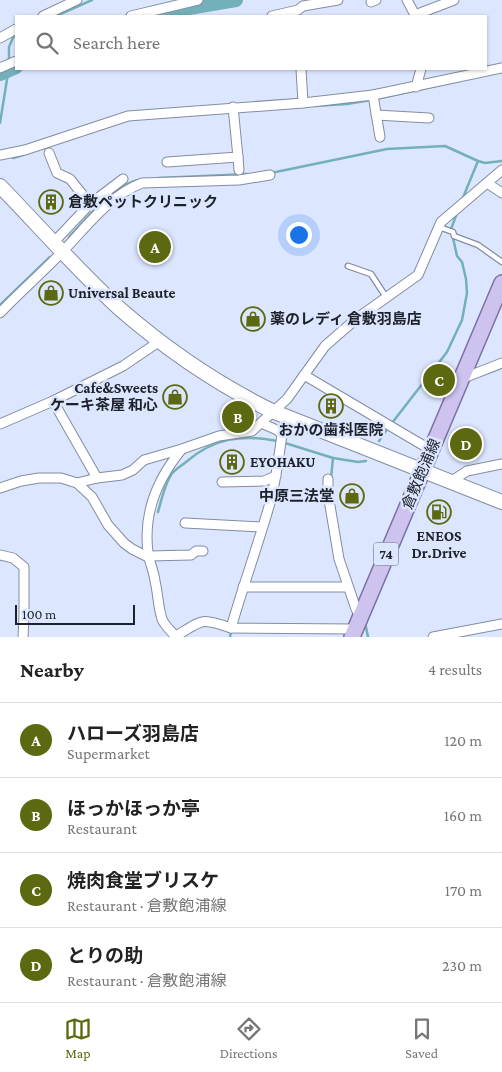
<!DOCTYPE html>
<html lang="en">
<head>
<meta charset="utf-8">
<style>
  :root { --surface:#fff; --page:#f6f6f6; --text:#222; --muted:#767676; --line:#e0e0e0; --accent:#5c6911 }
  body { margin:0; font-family:"Crimson Pro","Noto Sans JP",serif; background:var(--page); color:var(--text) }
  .scale { position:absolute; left:15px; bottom:12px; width:120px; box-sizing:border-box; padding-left:5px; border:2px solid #1d212a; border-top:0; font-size:14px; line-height:18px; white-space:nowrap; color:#1d212a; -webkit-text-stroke:4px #dce7ff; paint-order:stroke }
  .you { position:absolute; left:298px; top:234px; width:18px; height:18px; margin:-12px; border:4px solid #fff; border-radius:50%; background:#1a73e8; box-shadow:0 0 0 8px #1a73e833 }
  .badge { display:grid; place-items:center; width:32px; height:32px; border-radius:50%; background:var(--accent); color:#fff; font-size:16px; font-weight:700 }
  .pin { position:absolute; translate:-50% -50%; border:2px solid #fff; box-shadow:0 1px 5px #0006 }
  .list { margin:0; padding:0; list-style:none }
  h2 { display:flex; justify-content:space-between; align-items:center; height:65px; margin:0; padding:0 20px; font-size:21px }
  h2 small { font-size:16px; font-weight:400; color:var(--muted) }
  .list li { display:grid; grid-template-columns:32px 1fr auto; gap:15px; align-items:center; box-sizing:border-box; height:75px; padding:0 20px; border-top:1px solid var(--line) }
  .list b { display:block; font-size:19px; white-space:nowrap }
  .list p { margin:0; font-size:16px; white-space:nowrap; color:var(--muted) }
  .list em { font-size:16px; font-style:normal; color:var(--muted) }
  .icon { flex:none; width:28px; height:28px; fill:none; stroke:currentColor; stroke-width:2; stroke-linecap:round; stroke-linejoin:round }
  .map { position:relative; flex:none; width:502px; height:637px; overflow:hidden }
  .search { position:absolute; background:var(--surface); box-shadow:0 1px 4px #0004; left:15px; right:15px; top:15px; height:55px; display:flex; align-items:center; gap:12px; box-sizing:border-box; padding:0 18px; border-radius:0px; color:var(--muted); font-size:19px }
  .sheet { height:365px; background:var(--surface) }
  nav { display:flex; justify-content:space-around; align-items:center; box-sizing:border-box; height:70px; border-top:1px solid var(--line); background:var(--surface); font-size:14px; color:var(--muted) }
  nav a { display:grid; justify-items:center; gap:2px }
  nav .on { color:var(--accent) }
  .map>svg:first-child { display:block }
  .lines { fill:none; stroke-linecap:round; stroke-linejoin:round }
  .stream { stroke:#74b0b9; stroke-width:2.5 }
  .river { stroke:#74b0b9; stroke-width:14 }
  .lane-casing { stroke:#838ca2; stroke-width:7 }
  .street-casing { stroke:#838ca2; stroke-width:11 }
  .secondary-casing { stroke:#838ca2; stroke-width:16 }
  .primary-casing { stroke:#7b70a2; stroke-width:18 }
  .lane { stroke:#fff; stroke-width:4.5 }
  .street { stroke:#fff; stroke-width:9 }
  .secondary { stroke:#fff; stroke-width:14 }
  .primary { stroke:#cec2ee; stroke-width:15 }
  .labels { text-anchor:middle; stroke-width:5; stroke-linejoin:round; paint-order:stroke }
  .shield { fill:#dce7ff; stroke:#565c6a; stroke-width:1 }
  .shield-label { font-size:14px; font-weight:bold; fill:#1d212a }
  .poi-label { font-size:15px; font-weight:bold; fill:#1d212a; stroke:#dce7ff; text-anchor:start }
  .street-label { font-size:15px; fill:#1d212a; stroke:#dce7ff }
</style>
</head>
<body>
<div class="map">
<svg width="502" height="637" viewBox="0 0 502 637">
  <rect width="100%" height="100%" fill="#dce7ff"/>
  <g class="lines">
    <g class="stream">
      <path d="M56,16L92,0"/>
      <path d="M9,61V47L15,33"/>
      <path d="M376,99L459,81"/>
      <path d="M314,106L347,104L371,100"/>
      <path d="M0,123L9,67"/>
      <path d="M13,158L23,155"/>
      <path d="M271,173L387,149L445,146L478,161L485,163L502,161"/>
      <path d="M159,178L248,174"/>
      <path d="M462,200L478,161"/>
      <path d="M69,237C87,218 117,181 144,179"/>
      <path d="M0,305L50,257"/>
      <path d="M392,423L447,352L462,320L467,293L466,279L462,262L457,256L451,229L457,213"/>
      <path d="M379,441L388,428"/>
      <path d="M285,443L333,458L331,478"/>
      <path d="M333,458L358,462L366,461"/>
      <path d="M158,512C161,501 165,484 171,475C174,470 181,466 186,462C214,438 241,434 277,441"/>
      <path d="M365,622L368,637"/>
      <path d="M230,637L231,632"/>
    </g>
    <g class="river">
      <path d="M165,12L236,0"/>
      <path d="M0,74L16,67"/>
    </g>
    <g class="lane-casing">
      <g id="lane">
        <path d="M439,227L453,232L454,236L478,245L502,262"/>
        <path d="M348,266L371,274L386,297"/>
      </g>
    </g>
    <g class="street-casing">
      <g id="street">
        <path d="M407,0L415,15L454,0"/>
        <path d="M371,2L376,0"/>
        <path d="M43,16L77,0"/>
        <path d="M131,16L198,0"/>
        <path d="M272,16L298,10L303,6L338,0"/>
        <path d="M0,38L16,29"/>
        <path d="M0,68L16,61"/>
        <path d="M301,69L303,103"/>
        <path d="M416,87L421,69"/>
        <path d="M373,95L380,137"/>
        <path d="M376,115L429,118"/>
        <path d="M49,153L57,173L70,179L90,204"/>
        <path d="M0,155L25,150L128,116L303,103L373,95L502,68"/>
        <path d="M238,157L239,170"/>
        <path d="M167,162L238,157L233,107"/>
        <path d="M487,183L502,193"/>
        <path d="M54,242L90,204L123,179"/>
        <path d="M0,313C21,291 43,272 64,250C88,225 109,196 142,183L239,180L270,175"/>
        <path d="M304,375L431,450"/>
        <path d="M461,379L502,363"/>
        <path d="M53,401L123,366L160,341"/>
        <path d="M0,424L53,401L97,478"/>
        <path d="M328,479V494L339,559L356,609L360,616"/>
        <path d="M222,482L264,481L276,476"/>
        <path d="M450,482L467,471L502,464"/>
        <path d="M77,483L92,497L108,525L124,543L132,549L150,558"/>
        <path d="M0,488L21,481L39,478H61L77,483L97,478L122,475L133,470L144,460L182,449L219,436L252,431L287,399L325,346L356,319L418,275L441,222L502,170"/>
        <path d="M185,523L262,527"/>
        <path d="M0,555L13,558L24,567V616L23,637"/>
        <path d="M149,556L191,555L196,551H203"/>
        <path d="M243,587H348"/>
        <path d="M231,628C243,586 258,545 270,503C276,480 279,457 282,434L277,430L261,423"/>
        <path d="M176,636C203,620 200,617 231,628L355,629"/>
        <path d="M176,637C172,632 164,625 162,619C158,607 158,593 155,581C154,571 149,562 148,552C143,513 158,478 182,449"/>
        <path d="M433,637L502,624"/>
      </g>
    </g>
    <g class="secondary-casing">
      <path id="secondary" d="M0,186C39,226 79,272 120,309C166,349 217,384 272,411L502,502"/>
    </g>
    <g class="primary-casing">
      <path id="primary" d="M352,637L502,283"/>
    </g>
    <use href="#lane" class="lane"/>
    <use href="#street" class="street"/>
    <use href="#secondary" class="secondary"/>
    <use href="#primary" class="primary"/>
  </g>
  <defs>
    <g id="building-ring" transform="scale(1.25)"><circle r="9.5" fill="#dce7ff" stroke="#5c6911" stroke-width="1.5"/><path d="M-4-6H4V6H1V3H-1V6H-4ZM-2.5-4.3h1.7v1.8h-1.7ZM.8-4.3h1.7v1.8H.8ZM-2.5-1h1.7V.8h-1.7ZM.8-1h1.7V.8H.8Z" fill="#5c6911"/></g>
    <g id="shop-ring" transform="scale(1.25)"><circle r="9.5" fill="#dce7ff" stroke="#5c6911" stroke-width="1.5"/><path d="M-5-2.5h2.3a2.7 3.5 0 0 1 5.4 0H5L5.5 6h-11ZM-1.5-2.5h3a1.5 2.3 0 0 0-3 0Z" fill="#5c6911"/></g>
    <g id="fuel-ring" transform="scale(1.25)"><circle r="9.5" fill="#dce7ff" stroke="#5c6911" stroke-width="1.5"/><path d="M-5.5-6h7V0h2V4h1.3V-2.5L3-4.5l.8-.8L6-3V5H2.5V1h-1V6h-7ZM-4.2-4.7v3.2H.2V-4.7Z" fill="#5c6911"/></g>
  </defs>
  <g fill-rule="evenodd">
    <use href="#building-ring" x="51" y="202"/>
    <use href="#shop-ring" x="51" y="293"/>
    <use href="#shop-ring" x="253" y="319"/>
    <use href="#shop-ring" x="175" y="397"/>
    <use href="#building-ring" x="331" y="406"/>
    <use href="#building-ring" x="232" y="462"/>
    <use href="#shop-ring" x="352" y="496"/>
    <use href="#fuel-ring" x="439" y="512"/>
  </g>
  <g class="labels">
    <rect class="shield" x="373.5" y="542.5" width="25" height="23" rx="4"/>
    <g class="shield-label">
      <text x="386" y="559">74</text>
    </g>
    <g class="poi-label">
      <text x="68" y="207">倉敷ペットクリニック</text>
      <text x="68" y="298">Universal Beaute</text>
      <text x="270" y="324">薬のレディ 倉敷羽島店</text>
      <text x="158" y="393" text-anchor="end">Cafe&amp;Sweets<tspan x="158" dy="17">ケーキ茶屋 和心</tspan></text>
      <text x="331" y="435" text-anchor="middle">おかの歯科医院</text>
      <text x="250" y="467">EYOHAKU</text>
      <text x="334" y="501" text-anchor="end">中原三法堂</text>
      <text x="439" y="541" text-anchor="middle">ENEOS<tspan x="439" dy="17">Dr.Drive</tspan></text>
    </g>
    <g class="street-label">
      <text transform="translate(421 474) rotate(-67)" y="5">倉敷飽浦線</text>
    </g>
  </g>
</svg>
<div class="scale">100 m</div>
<div class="you"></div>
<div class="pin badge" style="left:155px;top:247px">A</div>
<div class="pin badge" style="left:238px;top:417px">B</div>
<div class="pin badge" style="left:439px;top:380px">C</div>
<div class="pin badge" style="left:466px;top:444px">D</div>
<div class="search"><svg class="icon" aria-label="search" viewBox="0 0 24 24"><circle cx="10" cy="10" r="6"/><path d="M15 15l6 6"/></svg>Search here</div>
</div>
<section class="sheet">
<h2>Nearby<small>4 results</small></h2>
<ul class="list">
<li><span class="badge">A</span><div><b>ハローズ羽島店</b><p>Supermarket</p></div><em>120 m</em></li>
<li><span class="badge">B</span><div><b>ほっかほっか亭</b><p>Restaurant</p></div><em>160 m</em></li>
<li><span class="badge">C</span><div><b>焼肉食堂ブリスケ</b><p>Restaurant · 倉敷飽浦線</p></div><em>170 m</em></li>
<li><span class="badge">D</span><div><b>とりの助</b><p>Restaurant · 倉敷飽浦線</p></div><em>230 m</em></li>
</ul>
</section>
<nav>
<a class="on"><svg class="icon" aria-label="map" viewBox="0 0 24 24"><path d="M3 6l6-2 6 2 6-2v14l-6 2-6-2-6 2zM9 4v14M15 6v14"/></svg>Map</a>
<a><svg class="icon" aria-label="directions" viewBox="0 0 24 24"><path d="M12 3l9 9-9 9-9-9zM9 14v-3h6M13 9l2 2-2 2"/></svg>Directions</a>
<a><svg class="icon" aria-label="saved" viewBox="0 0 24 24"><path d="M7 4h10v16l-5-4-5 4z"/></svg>Saved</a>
</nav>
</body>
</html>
